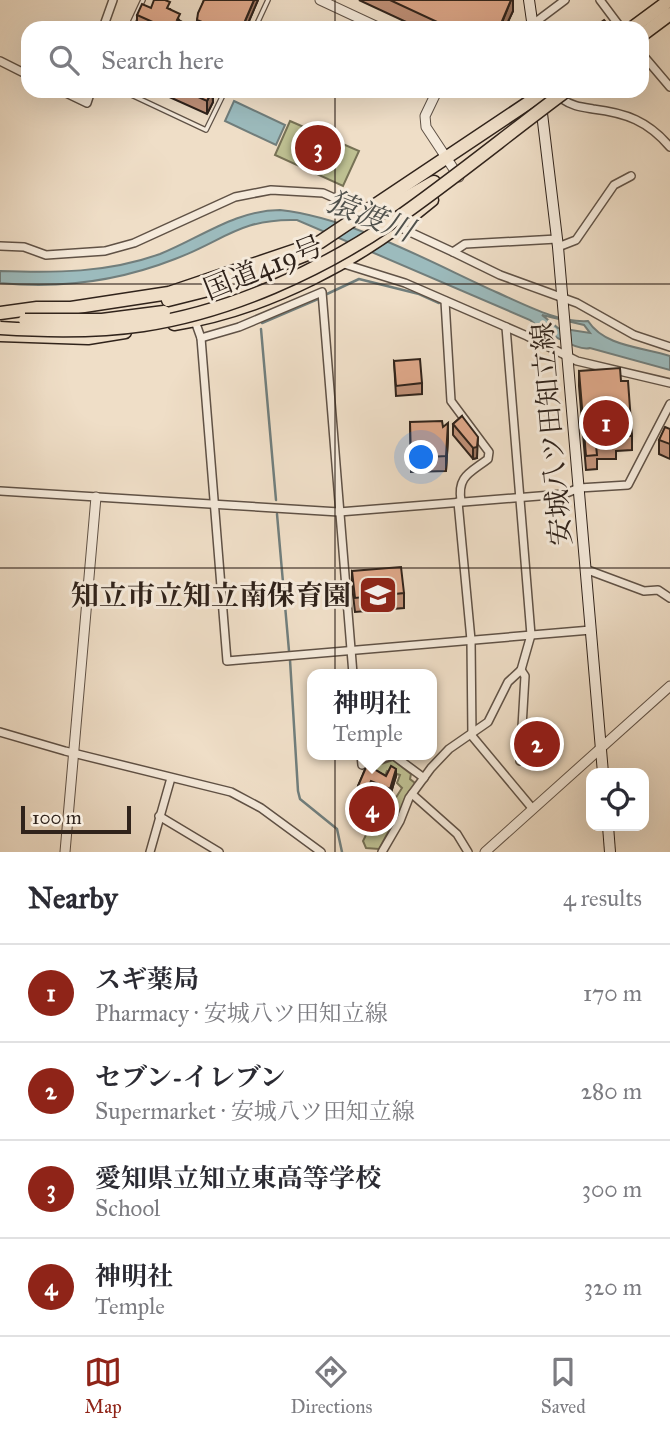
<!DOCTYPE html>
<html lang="en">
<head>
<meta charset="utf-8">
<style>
  :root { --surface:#fff; --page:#f7f7f7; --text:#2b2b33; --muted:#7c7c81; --line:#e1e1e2; --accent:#8f2418 }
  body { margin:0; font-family:"IM FELL Great Primer","Noto Serif JP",serif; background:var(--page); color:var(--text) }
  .controls { position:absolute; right:21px; bottom:21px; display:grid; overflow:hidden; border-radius:14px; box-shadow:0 7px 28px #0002 }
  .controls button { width:63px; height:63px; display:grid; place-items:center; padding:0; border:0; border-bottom:2px solid var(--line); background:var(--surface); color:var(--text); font:35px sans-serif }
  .scale { position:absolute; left:21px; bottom:18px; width:110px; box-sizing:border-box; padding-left:7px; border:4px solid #30231b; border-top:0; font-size:19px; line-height:24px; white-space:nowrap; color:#30231b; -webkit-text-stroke:5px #f5eadb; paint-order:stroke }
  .you { position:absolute; left:422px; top:458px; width:24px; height:24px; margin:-18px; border:5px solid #fff; border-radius:50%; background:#1a73e8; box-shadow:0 0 0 10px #1a73e833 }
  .badge { display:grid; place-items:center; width:46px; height:46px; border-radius:50%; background:var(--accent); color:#fff; font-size:23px; font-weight:700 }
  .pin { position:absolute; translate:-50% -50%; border:4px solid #fff; box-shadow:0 2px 7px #0006 }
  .popup { position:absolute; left:307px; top:669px; width:130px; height:91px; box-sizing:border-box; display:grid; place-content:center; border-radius:14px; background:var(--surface); filter:drop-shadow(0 2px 5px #0005); font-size:23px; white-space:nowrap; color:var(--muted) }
  .popup b { font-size:26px; color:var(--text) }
  .popup::after { content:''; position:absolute; left:50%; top:100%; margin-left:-14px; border:14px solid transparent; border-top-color:var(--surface) }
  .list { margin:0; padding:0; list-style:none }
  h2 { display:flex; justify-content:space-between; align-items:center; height:91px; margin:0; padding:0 28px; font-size:30px }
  h2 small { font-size:23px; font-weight:400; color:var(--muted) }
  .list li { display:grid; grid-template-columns:46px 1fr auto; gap:21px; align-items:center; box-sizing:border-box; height:98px; padding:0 28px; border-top:2px solid var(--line) }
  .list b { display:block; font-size:26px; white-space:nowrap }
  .list p { margin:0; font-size:23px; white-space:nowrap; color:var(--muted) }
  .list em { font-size:23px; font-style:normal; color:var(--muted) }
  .icon { flex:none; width:38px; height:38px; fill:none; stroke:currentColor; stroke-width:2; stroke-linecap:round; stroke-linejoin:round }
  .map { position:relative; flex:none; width:670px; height:852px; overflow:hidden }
  .search { position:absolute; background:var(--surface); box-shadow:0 7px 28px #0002; left:21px; right:21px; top:21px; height:77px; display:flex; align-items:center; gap:18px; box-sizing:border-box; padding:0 24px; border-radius:21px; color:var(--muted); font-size:26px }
  .sheet { height:483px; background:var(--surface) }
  nav { display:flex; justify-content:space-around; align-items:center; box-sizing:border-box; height:98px; border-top:2px solid var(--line); background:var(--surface); font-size:19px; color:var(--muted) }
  nav a { display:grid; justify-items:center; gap:4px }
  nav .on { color:var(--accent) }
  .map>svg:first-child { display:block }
  .green { fill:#bec092; stroke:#777256; stroke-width:2 }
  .water { fill:#9cbbbd; stroke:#717e7c; stroke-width:2; fill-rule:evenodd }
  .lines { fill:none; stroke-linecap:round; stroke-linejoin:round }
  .stream { stroke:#717e7c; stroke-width:2.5 }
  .service-casing { stroke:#605246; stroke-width:6 }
  .minor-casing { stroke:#605246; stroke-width:10 }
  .tertiary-casing { stroke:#605246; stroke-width:11 }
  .secondary-casing { stroke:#30231b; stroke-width:12 }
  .trunk-casing { stroke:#30231b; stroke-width:15 }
  .service { stroke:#f5eadb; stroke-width:3.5 }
  .minor { stroke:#f5eadb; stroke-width:7 }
  .tertiary { stroke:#f5eadb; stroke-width:9 }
  .secondary { stroke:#f5eadb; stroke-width:10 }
  .trunk { stroke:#efdec7; stroke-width:12 }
  .trunk-bridge-casing { stroke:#30231b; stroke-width:15; stroke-linecap:butt }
  .trunk-bridge { stroke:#efdec7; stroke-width:12 }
  .wall { fill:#c19178; stroke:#30231b; stroke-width:2 }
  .shaded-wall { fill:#9d7661; stroke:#30231b; stroke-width:2 }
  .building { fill:#e0a98b; stroke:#30231b; stroke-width:2 }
  .grid { fill:none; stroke:#30231b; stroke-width:2; stroke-opacity:0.55 }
  .labels { text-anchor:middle; stroke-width:6; stroke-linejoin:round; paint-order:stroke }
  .street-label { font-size:28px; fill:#30231b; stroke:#f5eadb }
  .poi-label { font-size:28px; font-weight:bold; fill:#30231b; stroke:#f5eadb; text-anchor:end }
  .water-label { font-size:30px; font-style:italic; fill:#50514c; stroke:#f5eadb }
</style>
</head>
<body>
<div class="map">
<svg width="670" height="852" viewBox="0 0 670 852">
  <rect width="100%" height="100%" fill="#efdec7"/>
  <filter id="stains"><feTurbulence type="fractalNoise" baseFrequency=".00286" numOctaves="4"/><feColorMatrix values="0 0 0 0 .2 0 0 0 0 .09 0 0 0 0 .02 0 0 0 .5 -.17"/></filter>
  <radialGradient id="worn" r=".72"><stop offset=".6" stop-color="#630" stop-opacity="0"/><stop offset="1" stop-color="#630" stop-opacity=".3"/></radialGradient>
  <g class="green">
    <path d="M290,121L359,151L343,186L275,155Z"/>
    <path d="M393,760L411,774L410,779L415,783L379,849L366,848L363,841L378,811L395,799L402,788L397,783L400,775L387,771L380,786L367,769Z"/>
  </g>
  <g class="water">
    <path d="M234,101L285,125L276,145L225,121Z"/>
    <path d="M280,210C352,218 430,262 496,292C524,304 558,323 588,321C605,347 643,347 670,356V370L590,348C578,352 540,329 530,320L297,220C241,218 223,241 175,259C119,281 60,289 0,283V271C55,273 107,273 160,254C200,238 236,210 280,210ZM542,315L584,325L590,333L558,328Z"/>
  </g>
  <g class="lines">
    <g class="stream">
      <path d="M327,294L359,279L419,294L439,303"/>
      <path d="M262,323L318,299"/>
      <path d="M261,329L276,500"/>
      <path d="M277,514L289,651"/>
      <path d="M290,660L298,791L300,799L337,829L342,852"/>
    </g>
    <g class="service-casing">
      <g id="service">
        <path d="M130,28L143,0"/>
        <path d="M255,28L268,0"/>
        <path d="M123,91L206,130L225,91"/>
      </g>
    </g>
    <g class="minor-casing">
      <g id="minor">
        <path d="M600,0L621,28"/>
        <path d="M533,24L565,0"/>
        <path d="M103,28L113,0"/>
        <path d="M642,54L670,87"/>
        <path d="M0,61L28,75"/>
        <path d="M62,91L87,103L91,91"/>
        <path d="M562,99C572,106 581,107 593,109C626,113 648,121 670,147"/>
        <path d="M399,227L453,252L465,244L557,239"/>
        <path d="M0,246L24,247L46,255L105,251L134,243L235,197L271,190L323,193L366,212"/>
        <path d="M558,247L576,240L614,185L631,176"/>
        <path d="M453,252L500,275L577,303L634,335L670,347"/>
        <path d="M341,263L405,283L527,336L577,361L670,383"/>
        <path d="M445,301L451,401L489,452L488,459C470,473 457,476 461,501"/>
        <path d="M195,321L201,338L227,661L591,630"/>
        <path d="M201,338L239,327L322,292L353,674"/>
        <path d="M0,491L339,512L564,494L579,488L628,485L670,404"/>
        <path d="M458,502L471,640L472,736L532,808"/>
        <path d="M585,569L644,591L658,590L670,598"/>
        <path d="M0,732L65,751L231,792L261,808L321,852"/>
        <path d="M361,755L362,765L393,755L424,778"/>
        <path d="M520,761L525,676L521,670"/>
        <path d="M412,794L457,834L468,852"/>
        <path d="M159,816L219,852"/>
        <path d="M150,852L171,778"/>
        <path d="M382,852L400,821L409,798L431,768L449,749L488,722L508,682L521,670L531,635L506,327"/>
      </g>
    </g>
    <g class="tertiary-casing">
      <g id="tertiary">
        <path d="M320,0L380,28"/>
        <path d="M437,91L425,116L426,127L459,177"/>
        <path d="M65,852L96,497"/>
        <path d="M485,852L670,686"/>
      </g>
    </g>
    <g class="secondary-casing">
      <g id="secondary">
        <path d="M529,0L533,28"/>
        <path d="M541,105L558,247L603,773"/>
        <path d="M608,826L610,852"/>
      </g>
    </g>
    <g class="trunk-casing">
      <g id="trunk">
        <path d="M632,28L670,0"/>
        <path d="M642,35L670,14"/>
        <path d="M374,216L434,182"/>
        <path d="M168,300L232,284L310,253"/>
        <path d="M0,313L37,308H71L169,293L320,242L546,91"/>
        <path d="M174,324C268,309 360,260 432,200"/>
        <path d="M0,335L88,338L125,332"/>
      </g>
    </g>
    <use href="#service" class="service"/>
    <use href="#minor" class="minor"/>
    <use href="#tertiary" class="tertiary"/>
    <use href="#secondary" class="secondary"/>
    <use href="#trunk" class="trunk"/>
    <g class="trunk-bridge-casing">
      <g id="trunk-bridge">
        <path d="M25,320H102L164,312"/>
        <path d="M0,328C47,331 96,332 143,325C230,312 320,271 392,222C451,181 508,134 566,91"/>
      </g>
    </g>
    <use href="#trunk-bridge" class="trunk-bridge"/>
  </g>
  <g class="wall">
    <path d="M204,0H258L246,28H197V20Z"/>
    <path d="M359,0H513V11L505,28H419Z"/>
    <path d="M170,9L180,21L196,28H137V15Z"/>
    <path d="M156,91H213V102L207,114Z"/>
    <path d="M394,361L422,383V394L396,396Z"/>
    <path d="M579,371L621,381L632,436V450L616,451V459H597V469L586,470L579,386Z"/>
    <path d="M462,416L477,458L473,459L453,435V424Z"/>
    <path d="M410,422L443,427L448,438L446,471L411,472Z"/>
    <path d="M670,429V459L659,454V440Z"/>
    <path d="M352,571L404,593V608L355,612L352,586Z"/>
    <path d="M549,734L545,756L527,754V743Z"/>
    <path d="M367,765L386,776H396L390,796L371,788L367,797L358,793V786Z"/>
  </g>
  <g class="shaded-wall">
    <path d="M254,0H258L246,28H242Z"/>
    <path d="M511,0H513V11L505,28H500Z"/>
    <path d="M212,91L213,102L207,114V101Z"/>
    <path d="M448,423V438L446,471V456Z"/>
    <path d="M478,437L477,458L473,459V448Z"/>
    <path d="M549,723V734L545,756V745Z"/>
    <path d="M396,769V776L390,796V789Z"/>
    <path d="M371,781V788L367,797V790Z"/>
  </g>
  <g class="building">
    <path d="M154,0H165L170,2L167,8L180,14L177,20L196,28H166L137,15L142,4L151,8Z"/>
    <path d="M204,0H254L242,28H212L210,25L197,20L198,13Z"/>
    <path d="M390,0H511L500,26L494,24L492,28H450Z"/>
    <path d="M604,20L609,26L607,28H593Z"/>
    <path d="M185,91H212L207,101Z"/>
    <path d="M420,359L422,383L396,386L394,361Z"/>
    <path d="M620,368L621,381H628L632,436H616V445H596L597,455L586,456L579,371Z"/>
    <path d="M462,416L478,437L477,447L473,448L453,424Z"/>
    <path d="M442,421L443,427L448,423L446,456L411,458L410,422Z"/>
    <path d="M665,427L670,429V444L659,440Z"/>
    <path d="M401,567L404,593L355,598L352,571Z"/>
    <path d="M528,722L549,723L545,745L527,743Z"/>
    <path d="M367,765L386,776L391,766L396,769L390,789L371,781L367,790L358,786Z"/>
  </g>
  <path class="grid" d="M335,0V28M335,91V852M0,284H670M0,568H670"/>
  <defs>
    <g id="school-square" transform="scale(2.0125)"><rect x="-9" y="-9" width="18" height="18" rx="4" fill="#8f2418" stroke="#f5eadb"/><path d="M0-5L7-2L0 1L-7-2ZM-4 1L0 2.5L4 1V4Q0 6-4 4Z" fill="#fff"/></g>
  </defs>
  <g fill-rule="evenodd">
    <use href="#school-square" x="378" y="595"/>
  </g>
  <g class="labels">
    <g class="street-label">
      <text transform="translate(263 267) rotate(-22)" y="10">国道419号</text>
      <text transform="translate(551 434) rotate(-95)" y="10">安城八ツ田知立線</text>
    </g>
    <g class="poi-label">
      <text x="351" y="605">知立市立知立南保育園</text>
    </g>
    <g class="water-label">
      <text transform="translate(370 216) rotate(21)" y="10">猿渡川</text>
    </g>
  </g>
  <rect width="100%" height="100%" filter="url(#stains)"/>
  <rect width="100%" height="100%" fill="url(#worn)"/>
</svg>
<div class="controls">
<button><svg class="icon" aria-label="locate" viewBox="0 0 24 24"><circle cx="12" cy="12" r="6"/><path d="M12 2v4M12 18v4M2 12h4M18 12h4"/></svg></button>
</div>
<div class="scale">100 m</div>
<div class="you"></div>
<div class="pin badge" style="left:606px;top:423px">1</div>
<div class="pin badge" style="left:537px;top:744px">2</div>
<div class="pin badge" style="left:318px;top:148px">3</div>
<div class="pin badge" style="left:372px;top:809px">4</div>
<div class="popup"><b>神明社</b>Temple</div>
<div class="search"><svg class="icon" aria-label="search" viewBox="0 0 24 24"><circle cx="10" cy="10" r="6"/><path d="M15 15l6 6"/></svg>Search here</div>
</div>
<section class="sheet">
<h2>Nearby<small>4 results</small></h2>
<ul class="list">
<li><span class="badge">1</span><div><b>スギ薬局</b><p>Pharmacy · 安城八ツ田知立線</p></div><em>170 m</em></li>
<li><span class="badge">2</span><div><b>セブン-イレブン</b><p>Supermarket · 安城八ツ田知立線</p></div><em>280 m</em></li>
<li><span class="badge">3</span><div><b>愛知県立知立東高等学校</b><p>School</p></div><em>300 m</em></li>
<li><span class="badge">4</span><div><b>神明社</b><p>Temple</p></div><em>320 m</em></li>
</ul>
</section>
<nav>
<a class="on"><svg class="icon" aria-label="map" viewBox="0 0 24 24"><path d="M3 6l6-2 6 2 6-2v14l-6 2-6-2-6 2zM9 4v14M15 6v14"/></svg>Map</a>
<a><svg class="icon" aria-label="directions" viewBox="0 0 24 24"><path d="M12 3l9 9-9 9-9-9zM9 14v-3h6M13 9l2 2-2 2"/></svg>Directions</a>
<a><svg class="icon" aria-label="saved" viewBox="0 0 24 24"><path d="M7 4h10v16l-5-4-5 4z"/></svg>Saved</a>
</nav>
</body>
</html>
